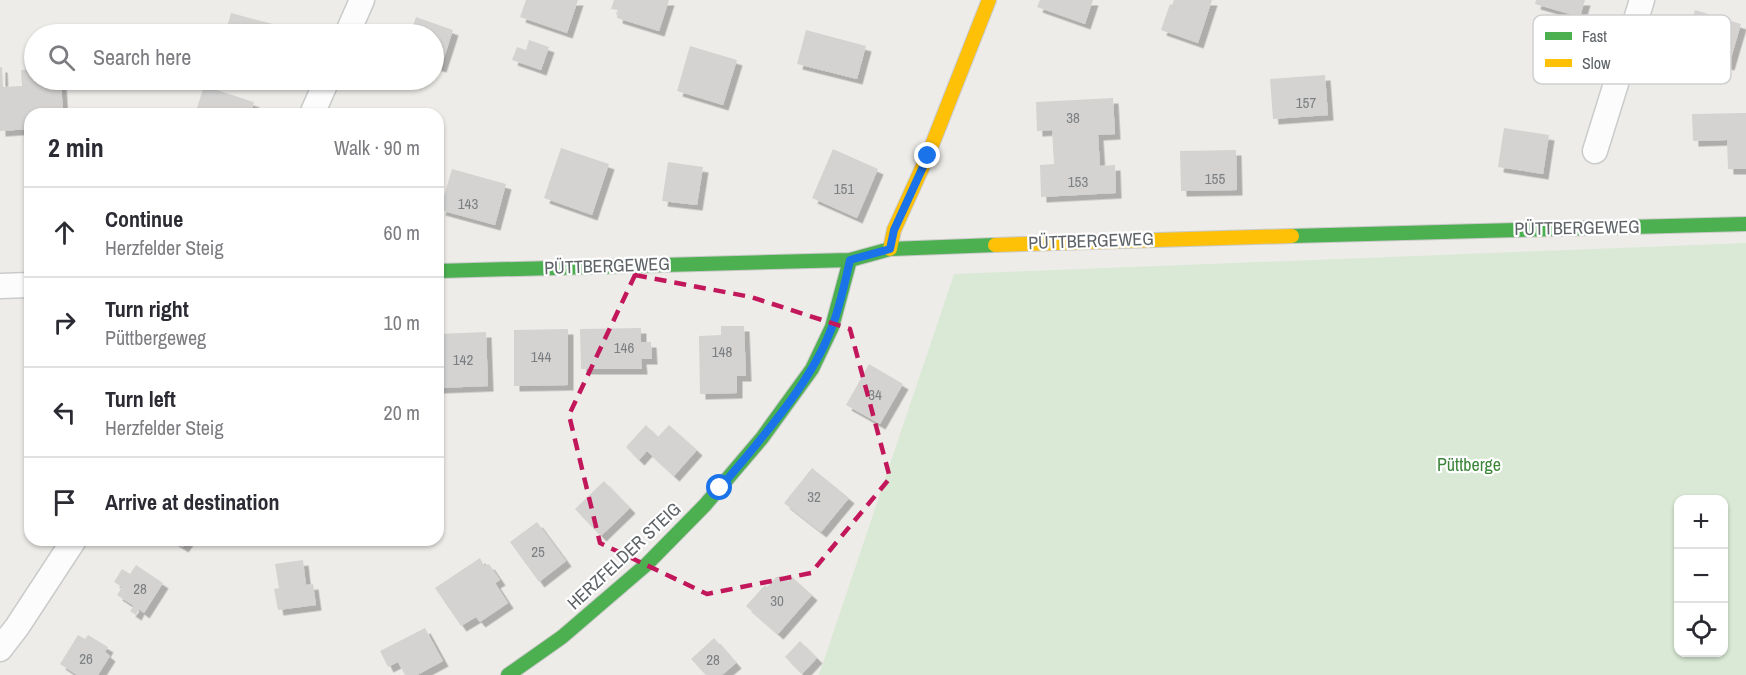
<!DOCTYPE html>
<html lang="en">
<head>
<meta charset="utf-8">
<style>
  :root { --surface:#fff; --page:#f7f7f7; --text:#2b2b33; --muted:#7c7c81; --line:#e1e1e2 }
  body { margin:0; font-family:"Archivo Narrow",sans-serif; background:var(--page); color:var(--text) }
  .controls { position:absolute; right:18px; bottom:18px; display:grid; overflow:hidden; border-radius:12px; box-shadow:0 2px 4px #0004 }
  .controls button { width:54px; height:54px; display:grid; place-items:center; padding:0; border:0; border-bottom:2px solid var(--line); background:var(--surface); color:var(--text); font:30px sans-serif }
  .stop { position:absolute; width:18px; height:18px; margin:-14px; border:4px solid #1a73e8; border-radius:50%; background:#fff }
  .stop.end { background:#1a73e8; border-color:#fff; box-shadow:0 2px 6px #0008 }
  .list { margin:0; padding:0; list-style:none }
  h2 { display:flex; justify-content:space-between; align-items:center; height:78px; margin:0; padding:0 24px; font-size:26px }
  h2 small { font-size:20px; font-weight:400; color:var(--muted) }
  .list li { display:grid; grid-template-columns:39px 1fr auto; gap:18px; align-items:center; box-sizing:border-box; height:90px; padding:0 24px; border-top:2px solid var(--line) }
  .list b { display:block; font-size:22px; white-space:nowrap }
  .list p { margin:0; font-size:20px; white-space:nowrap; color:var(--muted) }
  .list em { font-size:20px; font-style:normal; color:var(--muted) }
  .icon { flex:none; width:33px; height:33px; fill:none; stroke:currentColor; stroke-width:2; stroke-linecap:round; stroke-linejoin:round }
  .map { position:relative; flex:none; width:1746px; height:675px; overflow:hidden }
  .search { position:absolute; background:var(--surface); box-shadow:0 2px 4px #0004; left:24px; top:24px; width:420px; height:66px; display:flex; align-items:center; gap:15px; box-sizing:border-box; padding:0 21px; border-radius:33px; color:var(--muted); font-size:22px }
  .panel { position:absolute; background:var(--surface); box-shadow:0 2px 4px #0004; left:24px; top:108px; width:420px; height:438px; border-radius:18px }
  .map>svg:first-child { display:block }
  .green { fill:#d9e9d5; fill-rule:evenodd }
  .building { fill:#d4d3d2; filter:url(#shadow) }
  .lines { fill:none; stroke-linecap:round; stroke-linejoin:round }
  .street-casing { stroke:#cacbcb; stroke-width:27 }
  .fast-casing { stroke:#c8c9c8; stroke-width:16 }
  .slow-casing { stroke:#c8c9c8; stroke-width:16 }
  .street { stroke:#fcfcfc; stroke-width:24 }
  .fast { stroke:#4caf50; stroke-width:14 }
  .slow { stroke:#ffc107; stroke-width:14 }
  .route { stroke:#1a73e8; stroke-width:8 }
  .marked { fill:none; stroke:#c2185b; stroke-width:4.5; stroke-dasharray:12 8; stroke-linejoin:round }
  .labels { text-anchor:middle; stroke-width:4.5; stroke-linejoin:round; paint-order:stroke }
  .number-label { font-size:15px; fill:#7d8083 }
  .street-label { font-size:18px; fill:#5e6367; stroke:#fff }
  .park-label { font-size:18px; fill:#3b8537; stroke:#fff }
  .key { fill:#fff; stroke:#cfd0d1; stroke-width:1.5 }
  .key-label { font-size:16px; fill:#5e6367 }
</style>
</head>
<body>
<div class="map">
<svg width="1746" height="675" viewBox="0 0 1746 675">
  <defs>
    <filter id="shadow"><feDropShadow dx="5.5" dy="5.5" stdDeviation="0" flood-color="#0004"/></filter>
  </defs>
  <rect width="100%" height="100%" fill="#eeece9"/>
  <path class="green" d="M1746,243V675H819L954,274ZM1678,500H1724V652H1678Z"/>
  <g class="building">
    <path d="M526,0H578L567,33L520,17Z"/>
    <path d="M614,0H669L659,31L617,18L618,10L611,9Z"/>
    <path d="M1040,0H1093L1085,24L1037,7Z"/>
    <path d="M1174,0H1212L1198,43L1161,30L1170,4L1172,5Z"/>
    <path d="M1536,0H1585L1580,17L1535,4Z"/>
    <path d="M1695,10L1741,24L1729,65L1683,52Z"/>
    <path d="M231,13L280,26L278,34H225Z"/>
    <path d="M416,17L453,30L441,67L434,65V34H410Z"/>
    <path d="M806,30L866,46L857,79L797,64Z"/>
    <path d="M529,40L549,47L541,70L512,60L517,47L526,50Z"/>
    <path d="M690,46L737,60L723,105L677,91Z"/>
    <path d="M0,67H2L3,87L22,86L21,70L34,69V80H61L63,114H30V129L0,131Z"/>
    <path d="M1325,75L1328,115L1273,119L1270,79Z"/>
    <path d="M204,86L254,102L251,114H195Z"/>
    <path d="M1113,98L1115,134L1098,135L1100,166L1115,165L1116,193L1041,197L1040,165L1054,164L1052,130L1037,131L1036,102Z"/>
    <path d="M1746,113V169H1728L1727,140L1693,141L1692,114Z"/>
    <path d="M1504,128L1549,135L1543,174L1498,167Z"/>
    <path d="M561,148L609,164L592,215L544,198Z"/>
    <path d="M833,149L878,169L857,218L812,198Z"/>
    <path d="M1236,150L1237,190L1181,191L1180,151Z"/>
    <path d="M668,162L703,167L697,205L662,201Z"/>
    <path d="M452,169L506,184L495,225L440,210Z"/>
    <path d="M721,326H744L746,376H737V393L700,394L699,336L721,335Z"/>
    <path d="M641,328V342H651L652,359H641L642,369H581L580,329Z"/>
    <path d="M568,329V385L514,386V330Z"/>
    <path d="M486,332L488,386L438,388V334Z"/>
    <path d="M869,364L903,384L880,424L846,405Z"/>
    <path d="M646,425L658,437L669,425L697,450L674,476L647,451L639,460L626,447Z"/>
    <path d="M812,468L849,498L821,532L784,503Z"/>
    <path d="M604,481L630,508L601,536L575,509Z"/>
    <path d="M537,522L566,561L539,582L510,542Z"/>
    <path d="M172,540H188L183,547Z"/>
    <path d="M480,558L484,566L489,564L500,580L495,583L508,603L480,622L476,617L461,626L435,588Z"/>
    <path d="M303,560L306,585L313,584L316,605L278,610L274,589L279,588L275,564Z"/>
    <path d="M136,565L163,583L144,613L139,609L136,615L130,611L134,606L117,595L122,587L114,582L122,569L130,574Z"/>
    <path d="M782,576L788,581L792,577L812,595L778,634L746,606L765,585L767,587L776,577Z"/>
    <path d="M425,628L443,661L417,675H405L398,662L388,667L380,651Z"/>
    <path d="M78,635L85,639L88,635L108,647L105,652L110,656L98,675H77L60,664Z"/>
    <path d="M714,638L736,663L722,675H706L691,659Z"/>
    <path d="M800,641L817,658L802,674L785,657Z"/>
  </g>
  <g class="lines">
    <g class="street-casing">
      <g id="street">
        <path d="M347,34L362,0"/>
        <path d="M312,114L327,80"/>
        <path d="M1595,151L1642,0"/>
        <path d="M0,286L30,285"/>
        <path d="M0,649L17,627L74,540"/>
      </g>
    </g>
    <g class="fast-casing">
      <g id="fast">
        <path d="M1292,236L1746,224"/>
        <path d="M438,271L850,260L890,249L995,245"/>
        <path d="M508,675L562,637L647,564L705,505L762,438L812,369L832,327L850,260"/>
      </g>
    </g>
    <g class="slow-casing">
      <g id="slow">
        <path d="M995,245L1292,236"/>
        <path d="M890,249L894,230L928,155L989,0"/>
      </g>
    </g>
    <use href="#street" class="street"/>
    <use href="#fast" class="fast"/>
    <use href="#slow" class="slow"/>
  </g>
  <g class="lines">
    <path class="route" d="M720,488C759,441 811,384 832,327C840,306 845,282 850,260L890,249L894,230L928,156"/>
  </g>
  <path class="marked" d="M635,275L751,297L850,329L890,478L811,573L707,594L600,543L569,415Z"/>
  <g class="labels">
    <g class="number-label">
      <text x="1306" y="108">157</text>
      <text x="1073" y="123">38</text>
      <text x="1215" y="184">155</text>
      <text x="1078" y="187">153</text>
      <text x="844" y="194">151</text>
      <text x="468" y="209">143</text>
      <text x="624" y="353">146</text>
      <text x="722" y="357">148</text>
      <text x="541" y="362">144</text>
      <text x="463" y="365">142</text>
      <text x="875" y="400">34</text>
      <text x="814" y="502">32</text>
      <text x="538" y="557">25</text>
      <text x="140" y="594">28</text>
      <text x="777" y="606">30</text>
      <text x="86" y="664">26</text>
      <text x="713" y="665">28</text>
    </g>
    <g class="street-label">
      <text transform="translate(1577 228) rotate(-1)" y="6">PÜTTBERGEWEG</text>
      <text transform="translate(1091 241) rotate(-2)" y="6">PÜTTBERGEWEG</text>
      <text transform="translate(607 266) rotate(-2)" y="6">PÜTTBERGEWEG</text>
      <text transform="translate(624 556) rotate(-43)" y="6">HERZFELDER STEIG</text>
    </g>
    <g class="park-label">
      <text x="1469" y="471">Püttberge</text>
    </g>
  </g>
  <rect x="1533" y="15" width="198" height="69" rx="9" class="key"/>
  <rect x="1545" y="32" width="27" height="8" fill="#4caf50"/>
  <rect x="1545" y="59" width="27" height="8" fill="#ffc107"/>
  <g class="key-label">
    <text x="1582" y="42">Fast</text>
    <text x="1582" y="69">Slow</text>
  </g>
</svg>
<div class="controls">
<button>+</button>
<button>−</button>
<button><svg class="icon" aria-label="locate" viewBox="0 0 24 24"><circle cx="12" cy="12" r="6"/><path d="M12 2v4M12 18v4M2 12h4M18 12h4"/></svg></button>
</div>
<div class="stop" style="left:720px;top:488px"></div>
<div class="stop end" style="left:928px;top:156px"></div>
<div class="search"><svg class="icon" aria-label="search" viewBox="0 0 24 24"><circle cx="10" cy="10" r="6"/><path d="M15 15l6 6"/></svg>Search here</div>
<section class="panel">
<h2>2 min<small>Walk · 90 m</small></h2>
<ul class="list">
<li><svg class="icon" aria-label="ahead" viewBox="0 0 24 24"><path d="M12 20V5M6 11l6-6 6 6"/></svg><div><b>Continue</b><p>Herzfelder Steig</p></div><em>60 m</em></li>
<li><svg class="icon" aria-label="right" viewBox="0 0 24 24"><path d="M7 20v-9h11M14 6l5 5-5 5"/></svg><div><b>Turn right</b><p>Püttbergeweg</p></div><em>10 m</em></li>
<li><svg class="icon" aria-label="left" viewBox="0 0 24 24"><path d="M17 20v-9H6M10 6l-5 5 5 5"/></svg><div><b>Turn left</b><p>Herzfelder Steig</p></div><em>20 m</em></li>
<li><svg class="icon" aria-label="arrive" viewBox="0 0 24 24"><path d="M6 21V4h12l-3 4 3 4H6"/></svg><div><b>Arrive at destination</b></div></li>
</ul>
</section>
</div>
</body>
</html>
